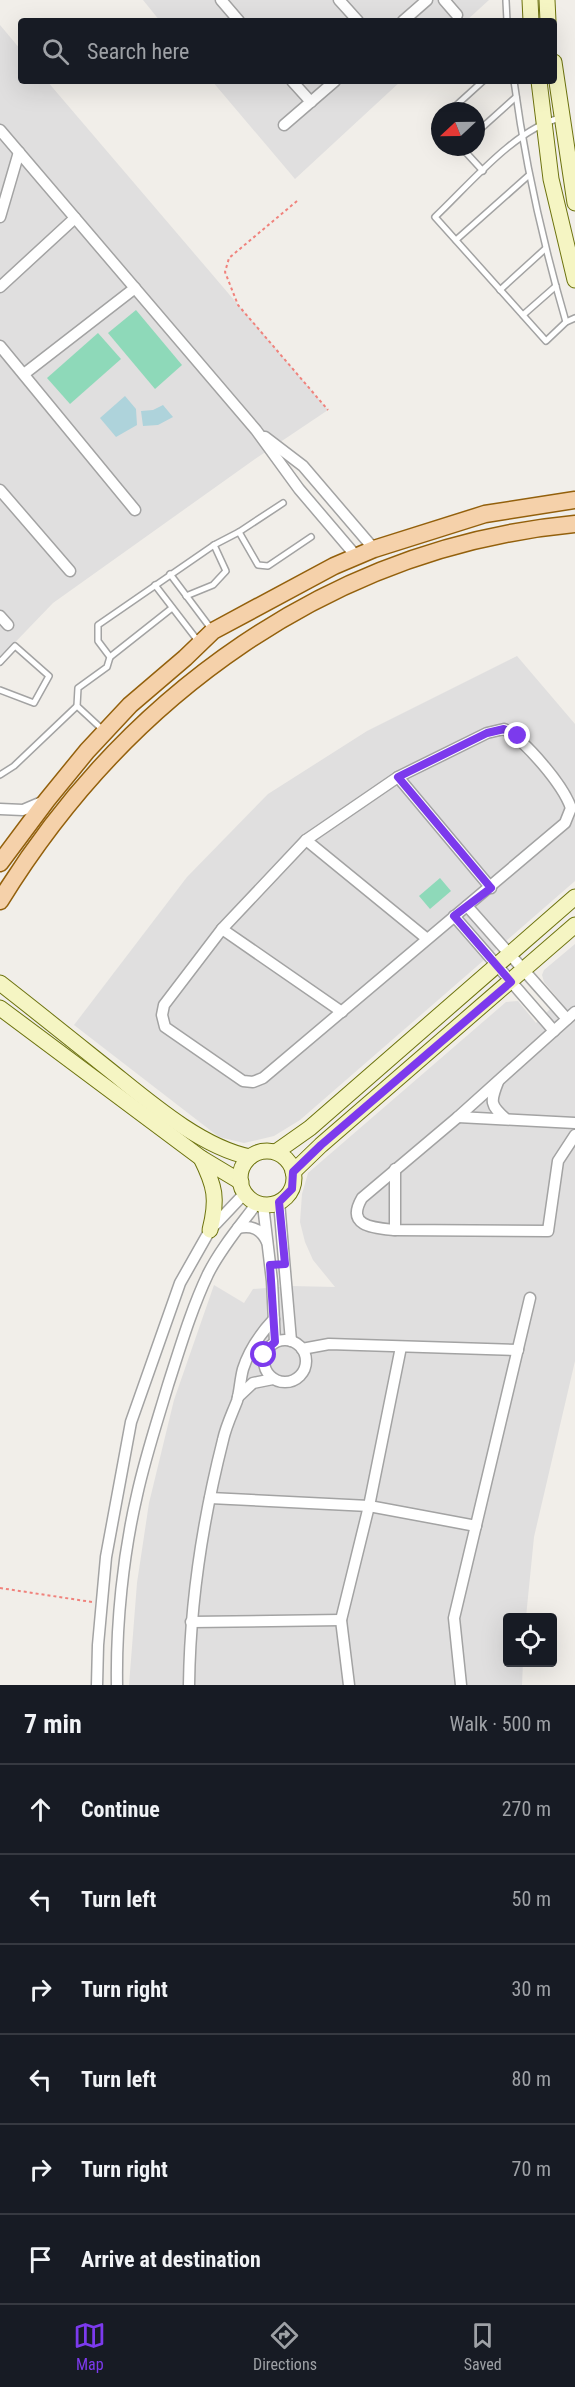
<!DOCTYPE html>
<html lang="en">
<head>
<meta charset="utf-8">
<style>
  :root { --surface:#171b24; --page:#242831; --text:#f1f3f6; --muted:#9ea1a6; --line:#363941; --accent:#7c3aed }
  body { margin:0; font-family:"Roboto Condensed",sans-serif; background:var(--page); color:var(--text) }
  .controls { position:absolute; right:18px; bottom:18px; display:grid; overflow:hidden; border-radius:6px; box-shadow:0 6px 24px #0002 }
  .controls button { width:54px; height:54px; display:grid; place-items:center; padding:0; border:0; border-bottom:2px solid var(--line); background:var(--surface); color:var(--text); font:30px sans-serif }
  .compass { position:absolute; left:431px; top:102px; width:54px; height:54px; border-radius:50%; background:var(--surface); box-shadow:0 6px 24px #0002; rotate:248deg }
  .stop { position:absolute; width:18px; height:18px; margin:-14px; border:4px solid #7c3aed; border-radius:50%; background:#fff }
  .stop.end { background:#7c3aed; border-color:#fff; box-shadow:0 2px 6px #0008 }
  .list { margin:0; padding:0; list-style:none }
  h2 { display:flex; justify-content:space-between; align-items:center; height:78px; margin:0; padding:0 24px; font-size:26px }
  h2 small { font-size:20px; font-weight:400; color:var(--muted) }
  .list li { display:grid; grid-template-columns:39px 1fr auto; gap:18px; align-items:center; box-sizing:border-box; height:90px; padding:0 24px; border-top:2px solid var(--line) }
  .list b { display:block; font-size:22px; white-space:nowrap }
  .list em { font-size:20px; font-style:normal; color:var(--muted) }
  .icon { flex:none; width:33px; height:33px; fill:none; stroke:currentColor; stroke-width:2; stroke-linecap:round; stroke-linejoin:round }
  .map { position:relative; flex:none; width:575px; height:1685px; overflow:hidden }
  .search { position:absolute; background:var(--surface); box-shadow:0 6px 24px #0002; left:18px; right:18px; top:18px; height:66px; display:flex; align-items:center; gap:15px; box-sizing:border-box; padding:0 21px; border-radius:6px; color:var(--muted); font-size:22px }
  .sheet { height:618px; background:var(--surface) }
  nav { display:flex; justify-content:space-around; align-items:center; box-sizing:border-box; height:84px; border-top:2px solid var(--line); background:var(--surface); font-size:16px; color:var(--muted) }
  nav a { display:grid; justify-items:center; gap:3px }
  nav .on { color:var(--accent) }
  .map>svg:first-child { display:block }
  .residential { fill:#e0dfdf }
  .pitch { fill:#8ed9b9 }
  .water { fill:#aed3db }
  .lines { fill:none; stroke-linecap:round; stroke-linejoin:round }
  .lane-casing { stroke:#a3a3a3; stroke-width:8 }
  .street-casing { stroke:#a3a3a3; stroke-width:13 }
  .secondary-casing { stroke:#6d730e; stroke-width:17 }
  .primary-casing { stroke:#93600c; stroke-width:19 }
  .path { stroke:#f0827c; stroke-width:2; stroke-dasharray:3 3; stroke-linecap:butt }
  .lane { stroke:#fff; stroke-width:5 }
  .street { stroke:#fff; stroke-width:10 }
  .secondary { stroke:#f5f5c3; stroke-width:15 }
  .primary { stroke:#f5d1aa; stroke-width:16 }
  .route { stroke:#7c3aed; stroke-width:8 }
</style>
</head>
<body>
<div class="map">
<svg width="575" height="1685" viewBox="0 0 575 1685">
  <rect width="100%" height="100%" fill="#f1eee9"/>
  <g class="residential">
    <path d="M143,0H489L466,21H160Z"/>
    <path d="M0,25L21,50V81H47L328,410L255,459L53,603L0,658Z"/>
    <path d="M212,81H401L295,179Z"/>
    <path d="M517,656L575,724V881L300,1120L274,1136L244,1143L219,1137L74,1025L187,877L268,794L367,731Z"/>
    <path d="M575,944V1361L534,1537L526,1617L508,1618V1662L523,1663L522,1685H129L137,1583L149,1503L174,1400L214,1285L244,1303L253,1289L291,1286L335,1287L313,1260L305,1242L300,1222L302,1194L308,1173L506,1002L518,1001L536,1023L559,1000L544,982L542,975L544,970Z"/>
  </g>
  <g class="pitch">
    <path d="M136,310L182,365L155,389L108,333Z"/>
    <path d="M98,333L121,359L70,404L47,378Z"/>
    <path d="M440,878L451,891L430,909L419,896Z"/>
  </g>
  <g class="water">
    <path d="M125,396L136,409L137,425L116,437L100,418Z"/>
    <path d="M163,405L173,417L158,425L143,426L141,411L153,410Z"/>
  </g>
  <g class="lines">
    <g class="lane-casing">
      <g id="lane">
        <path d="M506,1L507,21"/>
        <path d="M514,81C525,163 543,243 566,322"/>
        <path d="M450,111L483,81"/>
        <path d="M560,118C515,129 469,185 435,217L546,341L566,322L575,318"/>
        <path d="M440,120V123"/>
        <path d="M476,133L516,97"/>
        <path d="M461,147L483,171"/>
        <path d="M456,240L528,176"/>
        <path d="M500,290L545,249"/>
        <path d="M523,315L556,286"/>
        <path d="M239,532L258,565L268,566L311,537"/>
        <path d="M170,574L212,630"/>
        <path d="M155,585L198,641"/>
        <path d="M186,596L213,585L226,571L214,545"/>
        <path d="M110,657L172,608"/>
        <path d="M0,662L15,646L49,676L34,703L0,690"/>
        <path d="M104,731L77,706L78,688L107,667L110,657L98,641V625L214,545L239,532L283,503"/>
        <path d="M0,775L14,766L77,706"/>
      </g>
    </g>
    <g class="street-casing">
      <g id="street">
        <path d="M221,0L239,21"/>
        <path d="M339,0L358,21"/>
        <path d="M444,0L457,15"/>
        <path d="M403,21L427,0"/>
        <path d="M292,81L311,102"/>
        <path d="M284,125L335,81"/>
        <path d="M0,130L256,430L299,489L356,556"/>
        <path d="M0,217L19,152"/>
        <path d="M0,287L75,218"/>
        <path d="M0,346L135,510"/>
        <path d="M24,374L135,288"/>
        <path d="M265,437L303,466L374,549"/>
        <path d="M0,490L70,571"/>
        <path d="M0,616L8,625"/>
        <path d="M504,729C526,741 563,785 571,808L565,823L263,1078L253,1082L243,1081L165,1027L162,1015L164,1005L222,929L306,840L398,777L487,733Z"/>
        <path d="M398,777L491,888"/>
        <path d="M0,809L23,810L44,801"/>
        <path d="M306,840L426,938"/>
        <path d="M467,906L567,1019"/>
        <path d="M454,916L554,1031"/>
        <path d="M222,929L342,1012"/>
        <path d="M575,1012L458,1117L362,1198C345,1227 375,1228 395,1230L548,1231L558,1161L575,1135"/>
        <path d="M498,1082C490,1102 490,1105 506,1119"/>
        <path d="M458,1117L575,1123"/>
        <path d="M395,1169V1230"/>
        <path d="M279,1202L291,1341"/>
        <path d="M263,1205L272,1281L275,1342"/>
        <path d="M238,1228C252,1225 261,1229 267,1242"/>
        <circle cx="285" cy="1361" r="21"/>
        <path d="M302,1349L329,1344L518,1350"/>
        <path d="M238,1397L253,1383L273,1379"/>
        <path d="M210,1498L369,1506L476,1526"/>
        <path d="M191,1622L341,1620"/>
        <path d="M97,1685L98,1645L106,1557L131,1422L180,1283L210,1230L245,1193"/>
        <path d="M117,1685C116,1624 123,1555 137,1495C145,1458 157,1422 168,1385C180,1348 191,1310 208,1274C221,1248 240,1226 257,1203"/>
        <path d="M189,1685C190,1603 203,1519 223,1440C226,1426 232,1414 237,1401C240,1391 240,1380 243,1369C249,1350 260,1334 274,1319"/>
        <path d="M349,1685L341,1620L369,1506L401,1347"/>
        <path d="M461,1685L454,1618L530,1298"/>
      </g>
    </g>
    <g class="secondary-casing">
      <g id="secondary">
        <path d="M530,0L531,21"/>
        <path d="M547,0L548,21"/>
        <path d="M554,62L575,203"/>
        <path d="M539,81L551,179L575,280"/>
        <path d="M0,983C36,1011 72,1040 107,1068C147,1100 200,1147 250,1157"/>
        <path d="M0,1008L201,1158L241,1182"/>
        <circle cx="267" cy="1178" r="27"/>
        <path d="M276,1152L310,1128L575,897"/>
        <path d="M201,1158C215,1186 218,1199 210,1230"/>
        <path d="M293,1172L321,1145L575,925"/>
      </g>
    </g>
    <g class="primary-casing">
      <g id="primary">
        <path d="M0,863L47,800L87,751L130,705L185,658L213,631L334,566L374,549L485,514L575,500"/>
        <path d="M0,901C127,695 330,547 575,524"/>
      </g>
    </g>
    <g class="path">
      <path d="M297,201L229,258L225,272L238,305L328,410"/>
      <path d="M0,1588L92,1602"/>
    </g>
    <use href="#lane" class="lane"/>
    <use href="#street" class="street"/>
    <use href="#secondary" class="secondary"/>
    <use href="#primary" class="primary"/>
  </g>
  <g class="lines">
    <path class="route" d="M264,1355L267,1349L275,1342L270,1265L285,1264L279,1202L292,1189L293,1172L321,1145L511,982L454,916L491,888L398,777L487,733L504,729L518,736"/>
  </g>
</svg>
<div class="controls">
<button><svg class="icon" aria-label="locate" viewBox="0 0 24 24"><circle cx="12" cy="12" r="6"/><path d="M12 2v4M12 18v4M2 12h4M18 12h4"/></svg></button>
</div>
<svg class="compass" viewBox="-18 -18 36 36"><path d="M0-13l5 13h-10z" fill="#e53935"/><path d="M0 13l5-13h-10z" fill="#9ea1a6"/></svg>
<div class="stop" style="left:264px;top:1355px"></div>
<div class="stop end" style="left:518px;top:736px"></div>
<div class="search"><svg class="icon" aria-label="search" viewBox="0 0 24 24"><circle cx="10" cy="10" r="6"/><path d="M15 15l6 6"/></svg>Search here</div>
</div>
<section class="sheet">
<h2>7 min<small>Walk · 500 m</small></h2>
<ul class="list">
<li><svg class="icon" aria-label="ahead" viewBox="0 0 24 24"><path d="M12 20V5M6 11l6-6 6 6"/></svg><div><b>Continue</b></div><em>270 m</em></li>
<li><svg class="icon" aria-label="left" viewBox="0 0 24 24"><path d="M17 20v-9H6M10 6l-5 5 5 5"/></svg><div><b>Turn left</b></div><em>50 m</em></li>
<li><svg class="icon" aria-label="right" viewBox="0 0 24 24"><path d="M7 20v-9h11M14 6l5 5-5 5"/></svg><div><b>Turn right</b></div><em>30 m</em></li>
<li><svg class="icon" aria-label="left" viewBox="0 0 24 24"><path d="M17 20v-9H6M10 6l-5 5 5 5"/></svg><div><b>Turn left</b></div><em>80 m</em></li>
<li><svg class="icon" aria-label="right" viewBox="0 0 24 24"><path d="M7 20v-9h11M14 6l5 5-5 5"/></svg><div><b>Turn right</b></div><em>70 m</em></li>
<li><svg class="icon" aria-label="arrive" viewBox="0 0 24 24"><path d="M6 21V4h12l-3 4 3 4H6"/></svg><div><b>Arrive at destination</b></div></li>
</ul>
</section>
<nav>
<a class="on"><svg class="icon" aria-label="map" viewBox="0 0 24 24"><path d="M3 6l6-2 6 2 6-2v14l-6 2-6-2-6 2zM9 4v14M15 6v14"/></svg>Map</a>
<a><svg class="icon" aria-label="directions" viewBox="0 0 24 24"><path d="M12 3l9 9-9 9-9-9zM9 14v-3h6M13 9l2 2-2 2"/></svg>Directions</a>
<a><svg class="icon" aria-label="saved" viewBox="0 0 24 24"><path d="M7 4h10v16l-5-4-5 4z"/></svg>Saved</a>
</nav>
</body>
</html>
